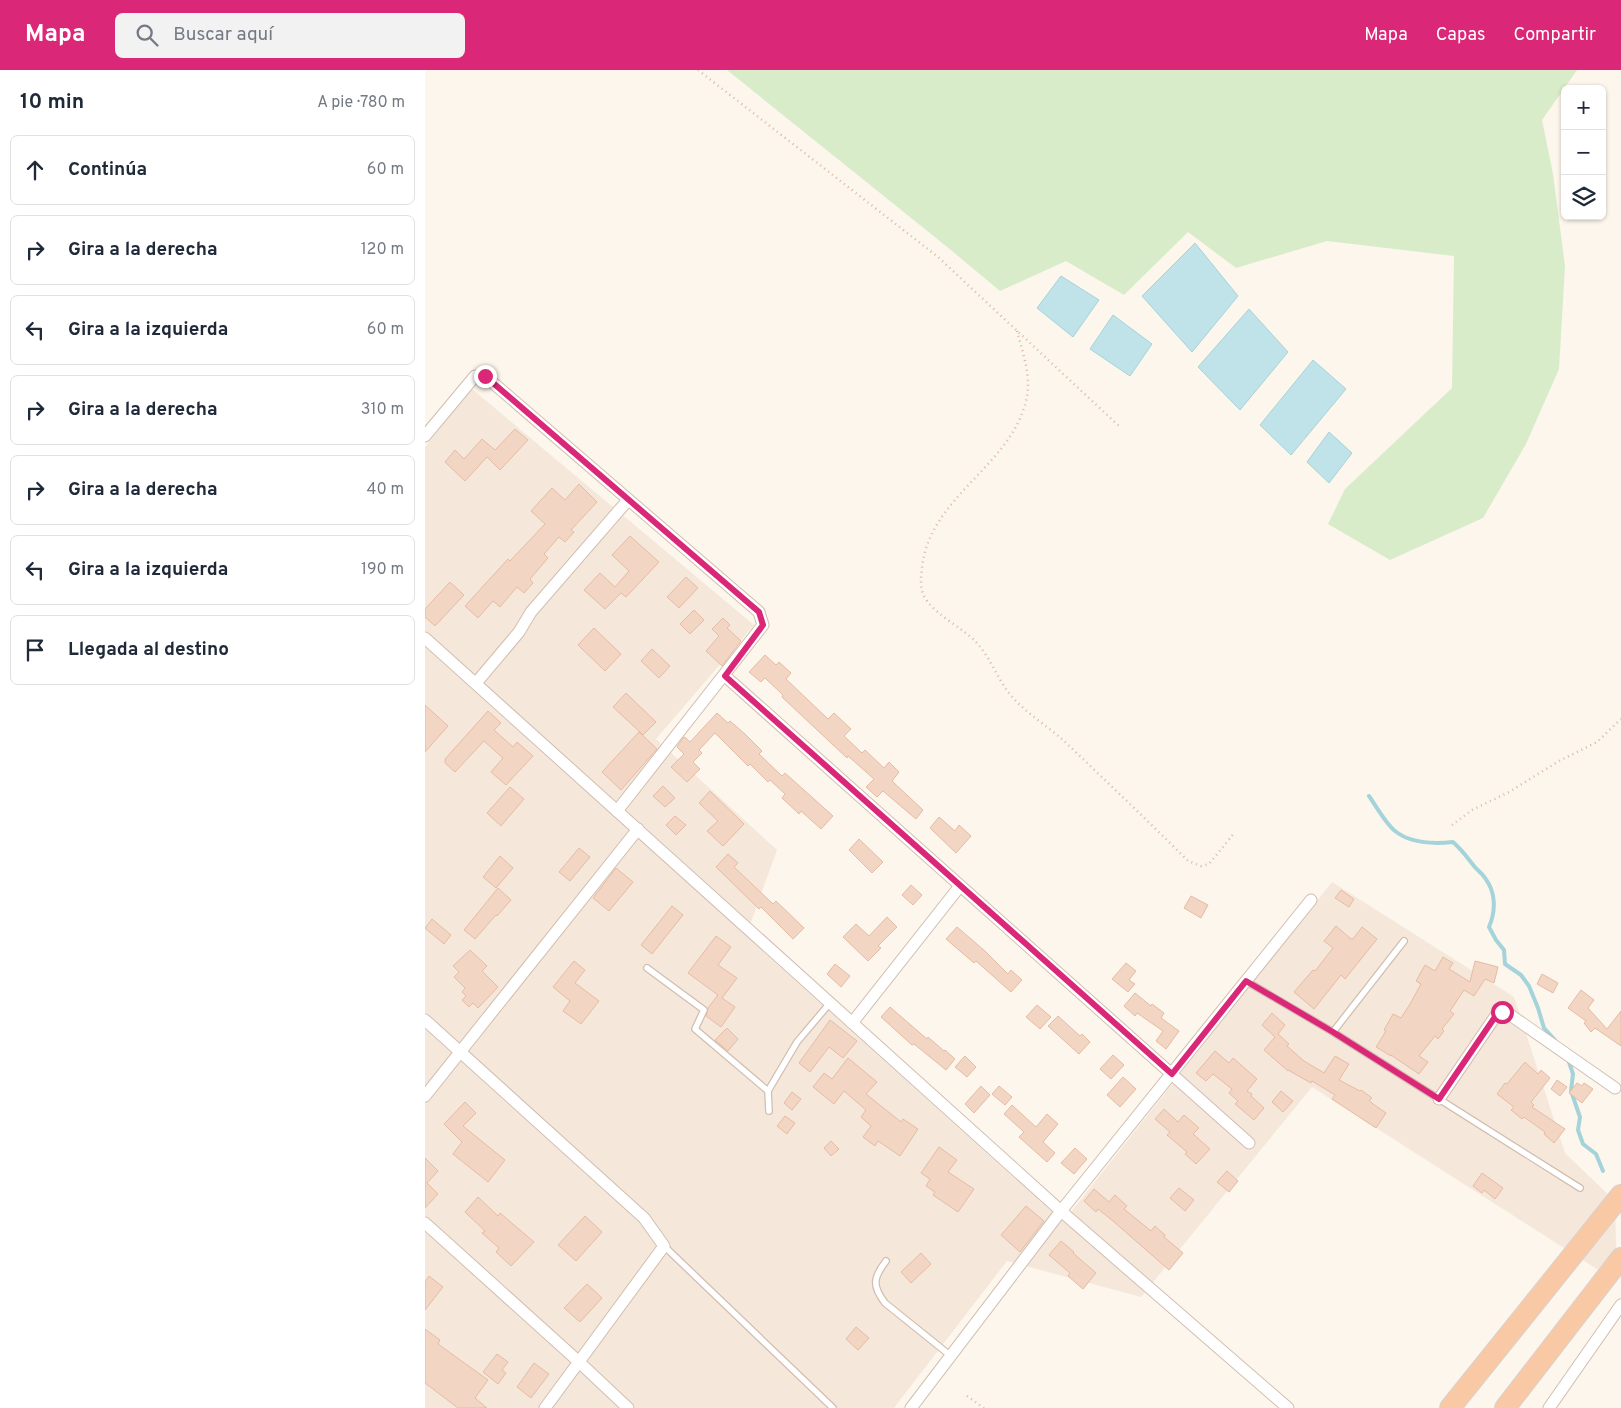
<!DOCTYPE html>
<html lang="es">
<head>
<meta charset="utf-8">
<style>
  :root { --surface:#fff; --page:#f2f2f3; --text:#1f2937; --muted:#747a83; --line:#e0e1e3; --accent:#db2777 }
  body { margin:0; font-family:Overpass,sans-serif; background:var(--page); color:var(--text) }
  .controls { position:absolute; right:15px; top:15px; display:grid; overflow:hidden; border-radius:8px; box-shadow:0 1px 4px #0004 }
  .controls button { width:45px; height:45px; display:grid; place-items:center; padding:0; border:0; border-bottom:1px solid var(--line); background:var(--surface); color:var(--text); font:25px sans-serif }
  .stop { position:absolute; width:15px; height:15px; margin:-11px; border:4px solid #db2777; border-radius:50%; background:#fff }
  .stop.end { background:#db2777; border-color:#fff; box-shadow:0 1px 5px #0008 }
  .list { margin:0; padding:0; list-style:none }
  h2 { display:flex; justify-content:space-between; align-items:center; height:65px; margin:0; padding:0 20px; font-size:21px }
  h2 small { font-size:16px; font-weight:400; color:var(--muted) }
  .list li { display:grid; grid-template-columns:32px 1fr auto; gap:15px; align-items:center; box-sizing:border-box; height:70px; margin:0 10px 10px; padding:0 10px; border:1px solid var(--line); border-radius:8px }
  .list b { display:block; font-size:19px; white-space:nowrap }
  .list em { font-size:16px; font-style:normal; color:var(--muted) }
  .icon { flex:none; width:28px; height:28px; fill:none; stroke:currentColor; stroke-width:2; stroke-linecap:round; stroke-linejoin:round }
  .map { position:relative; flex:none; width:1196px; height:1338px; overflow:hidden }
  header { display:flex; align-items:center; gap:30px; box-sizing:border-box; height:70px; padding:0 25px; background:var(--accent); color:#fff }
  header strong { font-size:24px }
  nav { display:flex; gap:28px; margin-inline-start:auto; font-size:18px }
  .search { width:350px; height:45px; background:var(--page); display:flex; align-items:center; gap:12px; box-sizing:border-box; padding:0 18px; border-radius:8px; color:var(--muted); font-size:19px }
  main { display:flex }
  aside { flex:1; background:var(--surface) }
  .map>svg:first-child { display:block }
  .residential { fill:#f5e8da }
  .green { fill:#d8ecc9 }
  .water { fill:#bfe3e8; stroke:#a5d3da }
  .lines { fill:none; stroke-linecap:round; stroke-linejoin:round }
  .stream { stroke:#a5d3da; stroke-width:4 }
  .building { fill:#f3d5c3; stroke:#e6bba3 }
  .service-casing { stroke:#d1beb0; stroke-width:8 }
  .minor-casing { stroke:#d1beb0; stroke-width:13 }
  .trunk-casing { stroke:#dad1cd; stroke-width:22 }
  .path { stroke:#d9b8a5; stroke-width:2.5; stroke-dasharray:1 4; stroke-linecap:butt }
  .service { stroke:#fff; stroke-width:5.5 }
  .minor { stroke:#fff; stroke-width:11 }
  .trunk { stroke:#f9c8a4; stroke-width:20 }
  .route { stroke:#db2777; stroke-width:6 }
</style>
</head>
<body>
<header>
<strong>Mapa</strong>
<div class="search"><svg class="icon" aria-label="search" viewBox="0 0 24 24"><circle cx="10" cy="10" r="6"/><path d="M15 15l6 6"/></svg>Buscar aquí</div>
<nav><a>Mapa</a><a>Capas</a><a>Compartir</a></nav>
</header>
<main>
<aside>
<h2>10 min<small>A pie · 780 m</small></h2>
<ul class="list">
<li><svg class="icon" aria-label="ahead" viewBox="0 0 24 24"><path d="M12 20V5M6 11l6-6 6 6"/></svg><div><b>Continúa</b></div><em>60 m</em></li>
<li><svg class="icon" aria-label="right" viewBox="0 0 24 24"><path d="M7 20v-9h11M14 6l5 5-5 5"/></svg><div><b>Gira a la derecha</b></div><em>120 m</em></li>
<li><svg class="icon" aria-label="left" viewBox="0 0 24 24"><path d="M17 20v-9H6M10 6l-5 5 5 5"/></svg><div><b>Gira a la izquierda</b></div><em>60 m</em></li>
<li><svg class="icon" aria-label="right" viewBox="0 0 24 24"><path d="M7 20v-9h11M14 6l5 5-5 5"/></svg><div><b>Gira a la derecha</b></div><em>310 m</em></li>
<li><svg class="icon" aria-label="right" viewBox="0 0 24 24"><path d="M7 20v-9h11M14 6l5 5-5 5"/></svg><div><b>Gira a la derecha</b></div><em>40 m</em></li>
<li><svg class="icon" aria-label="left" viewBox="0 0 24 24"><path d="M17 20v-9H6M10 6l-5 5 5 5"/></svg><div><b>Gira a la izquierda</b></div><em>190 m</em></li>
<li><svg class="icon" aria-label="arrive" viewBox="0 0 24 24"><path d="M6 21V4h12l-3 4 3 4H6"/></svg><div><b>Llegada al destino</b></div></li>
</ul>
</aside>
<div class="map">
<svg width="1196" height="1338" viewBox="0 0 1196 1338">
  <rect width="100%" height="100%" fill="#fdf6ec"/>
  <path class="residential" d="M47,319L329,555L231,669L352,780L321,866L638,1152L907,812L1089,927L1140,1083L1190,1131L1192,1212L887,1017L716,1227L582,1191L469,1338H0V377Z"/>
  <path class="green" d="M302,0H1152L1117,50L1128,104L1140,196L1134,299L1101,374L1058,448L965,490L903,454L920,419L1027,318L1029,186L902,171L811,198L763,162L699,225L641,191L575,221L521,176Z"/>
  <g class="water">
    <path d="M770,173L813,226L767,282L717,226Z"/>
    <path d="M636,206L674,230L648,267L612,238Z"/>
    <path d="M824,239L863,282L815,340L773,297Z"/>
    <path d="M688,245L727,274L705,306L665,279Z"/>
    <path d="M888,290L921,319L866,385L835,355Z"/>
    <path d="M904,362L927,383L904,413L882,392Z"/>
  </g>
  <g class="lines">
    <g class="stream">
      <path d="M944,726C951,736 961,754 970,761C986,774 1009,774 1028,772C1038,781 1041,786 1049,796C1052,800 1057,803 1060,808C1071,822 1071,841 1064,857L1071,870L1079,880L1080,894L1096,905L1104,916L1113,938L1119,958L1130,970"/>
      <path d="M1143,989L1148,1004L1146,1021L1155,1047L1153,1060L1158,1074L1171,1084L1178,1101"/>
    </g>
  </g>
  <g class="building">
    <path d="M90,359L103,370L75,400L62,387L40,411L20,392L30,380L39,389L57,369L70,380Z"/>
    <path d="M154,414L172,432L146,460L149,462L140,472L134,467L119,484L123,488L105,509L108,513L99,523L92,517L75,537L68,531L53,548L40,536L83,489L85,491L120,454L106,441L127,418L140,430Z"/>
    <path d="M205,466L234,492L201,527L196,523L180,539L159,520L175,503L190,517L204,501L187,485Z"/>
    <path d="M261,507L273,518L254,538L242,527Z"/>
    <path d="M25,512L39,525L10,556L0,547V539Z"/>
    <path d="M269,540L279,550L265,564L255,554Z"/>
    <path d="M298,548L305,555L302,558L316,571L297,596L281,581L294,566L287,559Z"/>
    <path d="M169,558L196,584L180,601L153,575Z"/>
    <path d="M227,579L245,596L234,608L216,591Z"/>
    <path d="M340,585L351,595L354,592L366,603L361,609L403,649L409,643L426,659L419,666L437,683L440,680L459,698L464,692L474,702L467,711L498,740L491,749L458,721L452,727L441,717L449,709L423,686L422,688L374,643L357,627L358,625L340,608L336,612L324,602Z"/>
    <path d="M201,623L231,652L218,665L188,637Z"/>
    <path d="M0,635L23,656L0,682Z"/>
    <path d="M63,641L76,653L69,660L88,677L92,672L108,686L81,715L66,702L78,688L59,671L30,702L20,693V689Z"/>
    <path d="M292,643L303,653L305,651L320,664L337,681L334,684L357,706L360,703L408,746L396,759L376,741L374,744L357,728L360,724L345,710L343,712L325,694L323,696L290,663L274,680L277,683L268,692L275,699L262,712L246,697L259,684L252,677L258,668L260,667L265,672Z"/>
    <path d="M214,662L232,679L196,720L177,702Z"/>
    <path d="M238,716L250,728L240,737L228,726Z"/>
    <path d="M85,717L99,729L76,756L62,743Z"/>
    <path d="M285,721L319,754L298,776L282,761L293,751L274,733Z"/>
    <path d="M250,746L261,755L251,765L241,755Z"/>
    <path d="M514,747L530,761L534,755L546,766L531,783L505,758Z"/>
    <path d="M434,769L458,792L447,803L424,780Z"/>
    <path d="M154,778L165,787L145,811L134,802Z"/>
    <path d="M303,784L313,793L309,797L348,834L351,831L379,858L368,869L336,837L334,839L291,797Z"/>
    <path d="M75,786L88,798L71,818L58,807Z"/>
    <path d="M191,798L208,812L184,841L168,828Z"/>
    <path d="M486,815L497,825L488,835L477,825Z"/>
    <path d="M73,818L86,830L72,846L71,845L50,869L39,860Z"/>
    <path d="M916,820L929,829L924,837L910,828Z"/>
    <path d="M766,826L783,835L776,848L759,838Z"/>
    <path d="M247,836L258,845L227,884L216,875Z"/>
    <path d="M462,847L472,857L453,876L456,878L443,891L418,867L431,854L444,866Z"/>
    <path d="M7,849L26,865L19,874L0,858Z"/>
    <path d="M911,856L926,869H928L937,857L952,869L920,909L916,905L889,939L869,922L888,900L890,901L908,878L899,871Z"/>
    <path d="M532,857L560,881L583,904L586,900L597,910L586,922L551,891L549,893L521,869Z"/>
    <path d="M291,866L306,877L293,895L312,908L297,928L310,937L296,957L281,946L283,938L293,925L263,903Z"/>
    <path d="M45,880L62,896L57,901L73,917L53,938L48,933L44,937L37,930L41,926L37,922L40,918L29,907L34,902L28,896Z"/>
    <path d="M1018,887L1028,893L1024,899L1045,912L1050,891L1073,897L1069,913L1060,909L1049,926L1039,920L1025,941L1029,944L1017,959L1019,961L1013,969L1010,966L994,986L1003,992L994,1004L966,985V986L951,977L961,961L959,960L968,944L976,948L985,934L996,914L991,911L1000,895L1010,901Z"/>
    <path d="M149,891L160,900L150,913L174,931L156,954L138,941L145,931L128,917Z"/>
    <path d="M701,893L711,901L704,910L710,914L703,922L687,909Z"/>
    <path d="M410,894L425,906L416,917L402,904Z"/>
    <path d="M1117,904L1133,913L1128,923L1112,914Z"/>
    <path d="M1156,920L1169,930L1163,938L1182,959L1196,941V976L1170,958L1166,962L1159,953L1161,951L1143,938Z"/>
    <path d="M710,923L726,936L727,934L739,943L736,948L754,961L741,979L731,971L738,961L712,943L710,946L699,936Z"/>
    <path d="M612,935L626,947L615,959L601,947Z"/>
    <path d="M465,937L502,969L503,967L519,981L520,980L530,989L521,1000L489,974L487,975L456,947Z"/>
    <path d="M847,943L860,955L853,964L864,974L862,976L879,991L899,1003L910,986L924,994L914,1010L935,1021L936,1020L947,1028L944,1031L961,1043L951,1058L907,1029L910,1025L887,1011L886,1013L863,1000V1001L839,980L850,967L837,955Z"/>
    <path d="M633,946L655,966L657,964L665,972L654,984L623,956Z"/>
    <path d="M405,950L432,971L418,988L404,977L385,1002L374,993Z"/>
    <path d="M302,958L313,969L303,981L290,970Z"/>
    <path d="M790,981L804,993L808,988L832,1009L822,1021L827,1024L826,1026L839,1038L829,1050L810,1034L813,1031L804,1023L807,1019L788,1004L781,1011L771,1003Z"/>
    <path d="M688,985L699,995L686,1009L675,999Z"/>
    <path d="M540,986L551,997L542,1007L530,997Z"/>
    <path d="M423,988L452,1012L441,1024L476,1052L478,1049L493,1059L475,1086L453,1071L450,1076L438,1067L446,1056L436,1047L441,1040L419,1021L409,1034L388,1017L399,1003L407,1009Z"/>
    <path d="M1100,992L1113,1004L1116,1000L1125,1008L1106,1032L1109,1035L1107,1037L1140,1059L1129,1073L1119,1064L1120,1062L1099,1047L1097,1049L1086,1040L1089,1037L1072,1024L1080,1013L1082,1014Z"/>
    <path d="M698,1007L711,1019L695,1037L682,1025Z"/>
    <path d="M1132,1010L1142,1017L1135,1026L1126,1019Z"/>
    <path d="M1152,1013L1157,1016L1159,1013L1168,1019L1157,1033L1144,1023Z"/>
    <path d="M556,1016L565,1025L549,1043L540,1034Z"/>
    <path d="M574,1016L587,1027L580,1035L567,1024Z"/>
    <path d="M856,1021L868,1031L858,1042L847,1032Z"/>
    <path d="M367,1022L376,1029L367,1040L359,1033Z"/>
    <path d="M40,1032L51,1043L38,1056L80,1090L63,1112L28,1084L37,1072L19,1054Z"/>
    <path d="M587,1035L611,1057L622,1044L633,1054L618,1072L630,1083L622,1092L594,1067L599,1062L579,1044Z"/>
    <path d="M739,1039L753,1052L759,1045L774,1058L768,1064L785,1079L771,1094L760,1084L762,1082L742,1065L745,1062L730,1049Z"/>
    <path d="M360,1046L370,1053L362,1064L352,1056Z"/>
    <path d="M406,1071L414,1079L406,1086L399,1078Z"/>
    <path d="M514,1077L532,1090L523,1102L549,1119L533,1142L508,1125L510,1122L501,1116L505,1109L496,1103Z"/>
    <path d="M650,1078L662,1089L649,1104L636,1093Z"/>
    <path d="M0,1088L13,1101L2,1113L13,1124L0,1138Z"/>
    <path d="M802,1101L813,1111L804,1122L792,1112Z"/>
    <path d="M1057,1103L1078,1118L1070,1129L1059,1120L1057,1123L1048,1116Z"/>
    <path d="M754,1118L769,1130L760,1141L745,1128Z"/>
    <path d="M669,1119L684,1132L690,1125L702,1136L699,1139L726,1161L730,1156L740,1165L739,1167L758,1183L744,1200L688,1151L673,1139L671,1142L659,1131Z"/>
    <path d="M53,1127L73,1146L75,1143L109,1172L86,1196L71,1182L74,1178L57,1163L60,1161L40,1142Z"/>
    <path d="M601,1136L619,1151L595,1182L576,1165Z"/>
    <path d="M160,1146L177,1162L151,1191L133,1175Z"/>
    <path d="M636,1171L649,1182L648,1183L671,1203L658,1219L643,1206L645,1203L624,1185Z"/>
    <path d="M496,1183L506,1194L486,1213L476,1202Z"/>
    <path d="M4,1206L18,1217L0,1240V1212Z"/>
    <path d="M162,1214L177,1228L155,1252L139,1238Z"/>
    <path d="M431,1257L444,1268L433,1280L421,1269Z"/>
    <path d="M0,1259L15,1270L13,1274L63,1310L50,1328L62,1338H33L0,1313Z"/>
    <path d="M72,1284L83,1292L77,1300L81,1303L73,1314L58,1302Z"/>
    <path d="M109,1293L124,1304L106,1328L92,1317Z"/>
  </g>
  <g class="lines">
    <g class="service-casing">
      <g id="service">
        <path d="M222,898L279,940L270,959L343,1021"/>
        <path d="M821,911L908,962L1155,1118"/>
        <path d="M908,962L979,871"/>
        <path d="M344,1041L343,1021L372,972L405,933"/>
        <path d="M239,1176L408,1338"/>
        <path d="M461,1191C448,1208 447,1216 460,1233L526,1286"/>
      </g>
    </g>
    <g class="minor-casing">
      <g id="minor">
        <path d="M0,366L50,306H60L334,542L338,555L192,741"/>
        <path d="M0,568L636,1141L863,1338"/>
        <path d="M300,606L824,1073"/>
        <path d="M51,613L94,562L106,542L203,430"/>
        <path d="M0,950L219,1148L239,1176L120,1338"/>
        <path d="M427,953L535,816"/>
        <path d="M0,1026L213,759"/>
        <path d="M1014,1029L1072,944L1077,942H1081L1190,1018"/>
        <path d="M0,1153L153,1291L203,1338"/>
        <path d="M486,1338L636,1141L886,830"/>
        <path d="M1124,1338L1196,1235"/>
      </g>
    </g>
    <g class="trunk-casing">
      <g id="trunk">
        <path d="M1025,1338L1196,1125"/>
        <path d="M1080,1338L1196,1188"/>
      </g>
    </g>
    <g class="path">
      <path d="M273,0L513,187L695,357"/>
      <path d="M592,261C598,284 607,307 601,331C585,397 504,427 497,498C496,507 495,516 498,524C506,543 537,557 551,572C567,589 573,612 589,629C603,644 622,656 638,670C680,710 722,750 763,791L776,796L784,794L810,762"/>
      <path d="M1027,755L1047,740L1084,722L1134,691L1172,672L1196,649"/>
      <path d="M542,1326L559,1338"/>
    </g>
    <use href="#service" class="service"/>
    <use href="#minor" class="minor"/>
    <use href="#trunk" class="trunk"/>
  </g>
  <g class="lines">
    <path class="route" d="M60,306L334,542L338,555L300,606L747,1004L821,911L908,962L1014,1029L1072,944L1077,942"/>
  </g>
</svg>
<div class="controls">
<button>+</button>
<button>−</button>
<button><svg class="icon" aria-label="layers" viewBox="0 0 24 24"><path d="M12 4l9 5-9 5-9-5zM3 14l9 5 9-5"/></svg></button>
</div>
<div class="stop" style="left:1077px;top:942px"></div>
<div class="stop end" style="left:60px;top:306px"></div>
</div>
</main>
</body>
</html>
